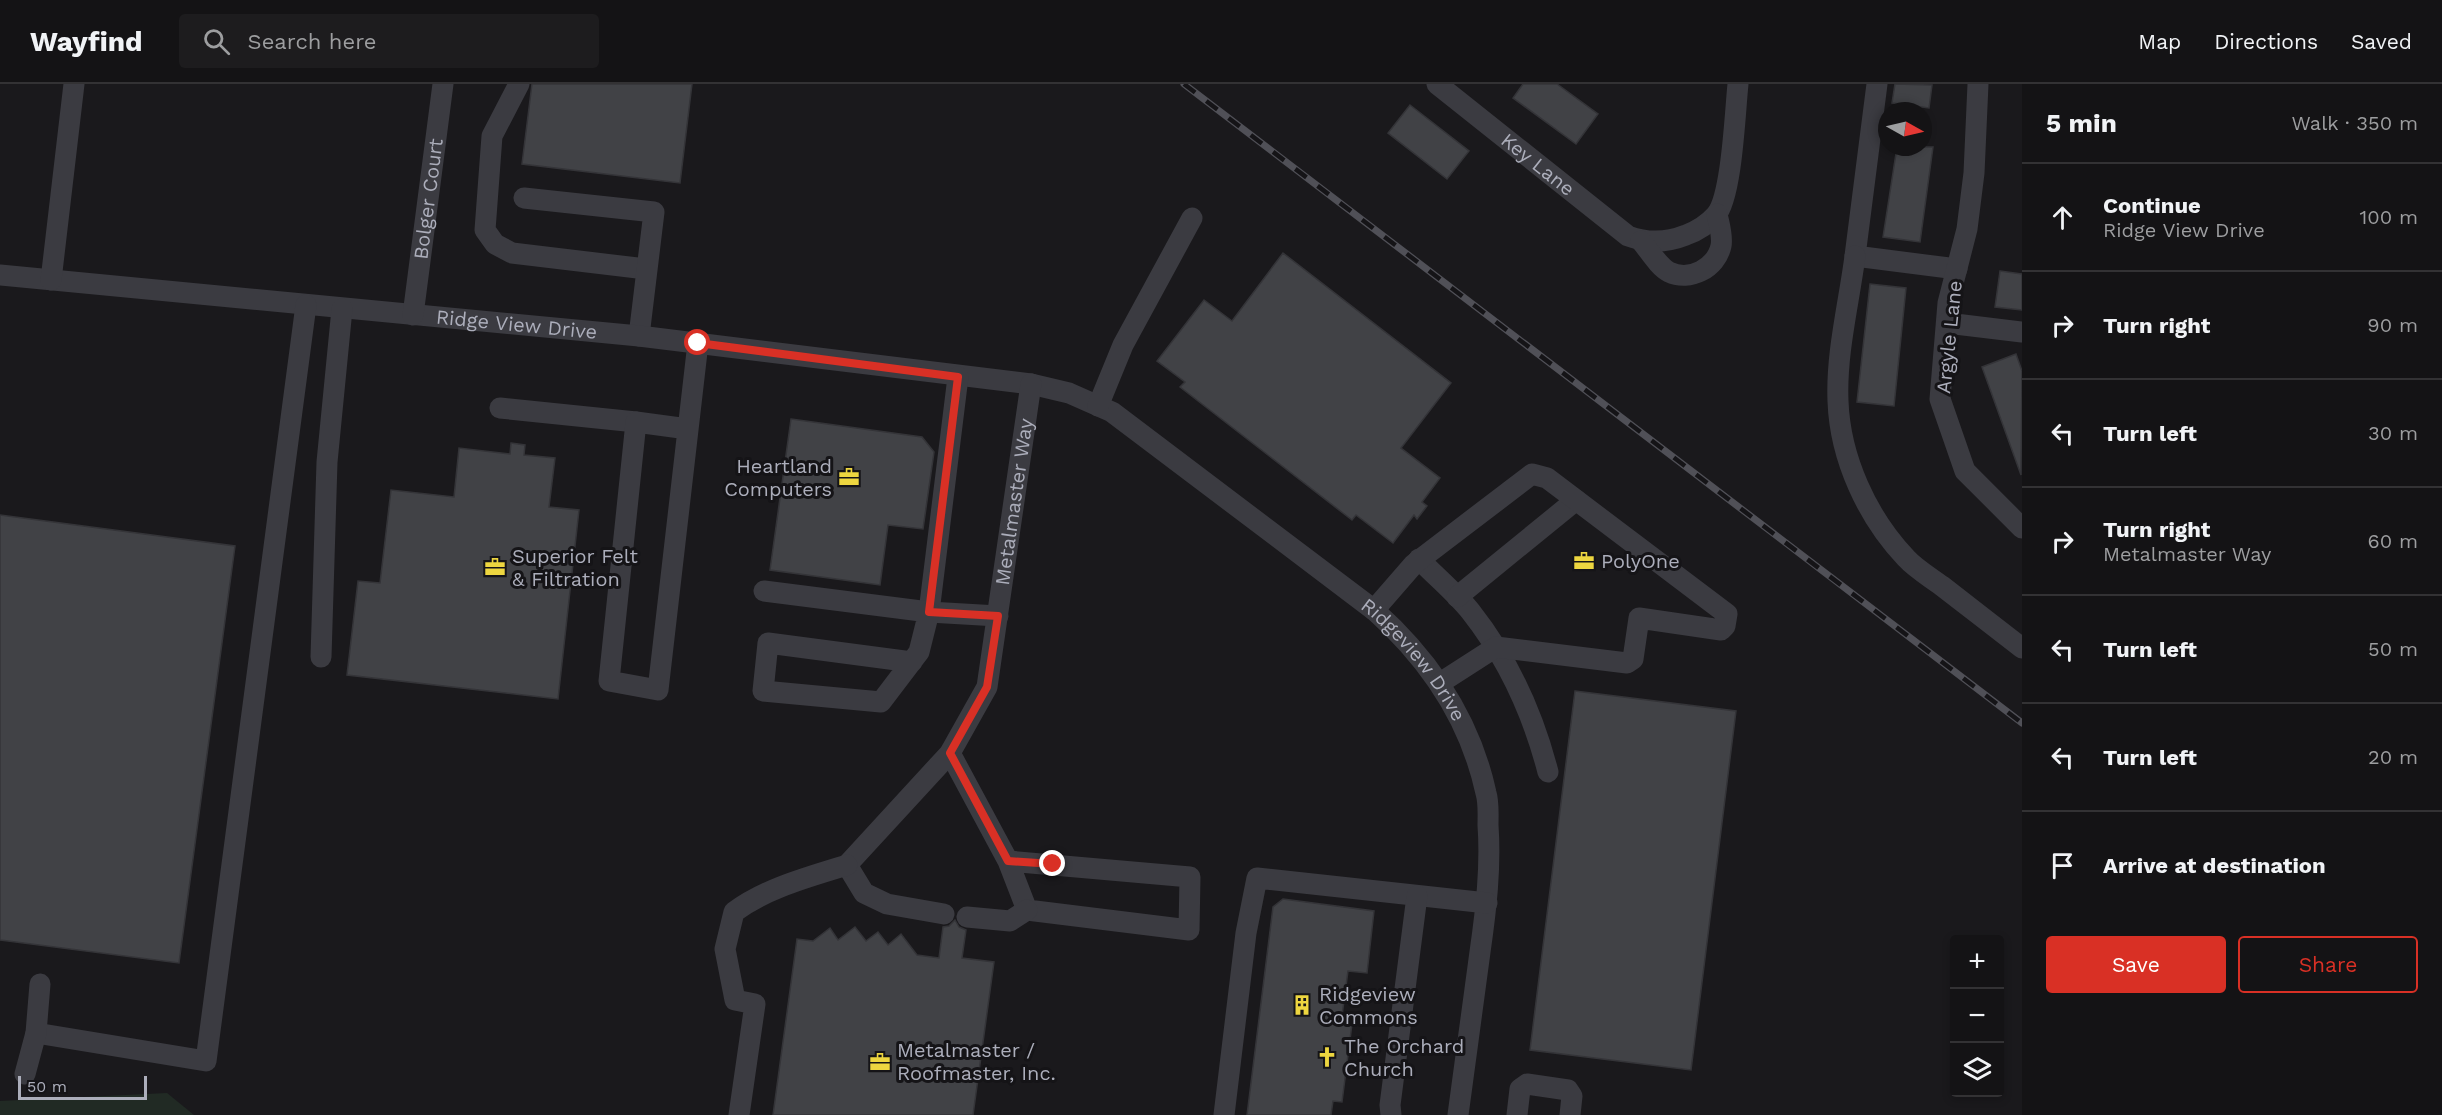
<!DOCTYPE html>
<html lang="en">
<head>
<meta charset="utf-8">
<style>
  :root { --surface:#141315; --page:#1d1c1e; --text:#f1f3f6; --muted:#9d9ea0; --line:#333234; --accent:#d93025 }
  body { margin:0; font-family:"Work Sans",sans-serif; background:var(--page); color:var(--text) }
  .controls { position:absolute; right:18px; bottom:18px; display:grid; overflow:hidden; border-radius:6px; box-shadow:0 3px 9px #0003 }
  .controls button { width:54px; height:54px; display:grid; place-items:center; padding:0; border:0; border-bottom:2px solid var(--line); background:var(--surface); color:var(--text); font:30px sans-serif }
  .compass { position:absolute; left:1878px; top:18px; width:54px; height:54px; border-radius:50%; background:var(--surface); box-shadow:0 3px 9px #0003; rotate:98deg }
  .scale { position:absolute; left:18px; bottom:15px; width:129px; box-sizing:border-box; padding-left:6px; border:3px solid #acaebb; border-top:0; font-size:16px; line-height:21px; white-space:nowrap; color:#acaebb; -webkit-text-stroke:4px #151417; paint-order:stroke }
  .stop { position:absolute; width:18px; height:18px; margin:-14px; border:4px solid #d93025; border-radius:50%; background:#fff }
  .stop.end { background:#d93025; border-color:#fff; box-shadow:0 2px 6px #0008 }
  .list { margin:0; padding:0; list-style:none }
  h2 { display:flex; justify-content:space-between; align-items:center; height:78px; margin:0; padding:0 24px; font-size:26px }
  h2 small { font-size:20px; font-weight:400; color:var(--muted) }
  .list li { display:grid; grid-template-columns:39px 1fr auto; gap:18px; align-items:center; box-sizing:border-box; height:108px; padding:0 24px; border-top:2px solid var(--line) }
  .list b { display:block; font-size:22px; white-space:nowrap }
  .list p { margin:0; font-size:20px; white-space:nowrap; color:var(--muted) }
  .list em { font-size:20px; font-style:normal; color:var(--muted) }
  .actions { display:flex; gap:12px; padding:18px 24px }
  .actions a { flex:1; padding:14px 0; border:2px solid var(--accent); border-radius:6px; text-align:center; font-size:21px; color:var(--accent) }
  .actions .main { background:var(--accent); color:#fff }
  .icon { flex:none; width:33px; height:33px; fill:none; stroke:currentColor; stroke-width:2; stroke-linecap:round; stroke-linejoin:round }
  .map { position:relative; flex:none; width:2022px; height:1031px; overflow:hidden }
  header { display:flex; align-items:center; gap:36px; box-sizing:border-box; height:84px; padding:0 30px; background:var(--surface); border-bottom:2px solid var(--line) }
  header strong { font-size:28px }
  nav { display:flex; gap:33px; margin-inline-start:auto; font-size:21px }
  .search { width:420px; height:54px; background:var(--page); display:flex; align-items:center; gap:15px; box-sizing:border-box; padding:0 21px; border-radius:6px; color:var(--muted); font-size:22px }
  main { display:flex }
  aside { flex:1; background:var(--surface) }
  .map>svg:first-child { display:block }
  .green { fill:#212a24 }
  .building { fill:#414246; stroke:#343438; stroke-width:1.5 }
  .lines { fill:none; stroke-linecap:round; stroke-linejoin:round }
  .minor { stroke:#3b3b41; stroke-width:21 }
  .rail-casing { stroke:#505057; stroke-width:7 }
  .rail { stroke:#151417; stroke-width:4.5; stroke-dasharray:14; stroke-linecap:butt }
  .route { stroke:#d93025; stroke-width:8 }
  .labels { text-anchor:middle; stroke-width:6; stroke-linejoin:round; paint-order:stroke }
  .street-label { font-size:20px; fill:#acaebb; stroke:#151417 }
  .poi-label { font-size:20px; fill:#acaebb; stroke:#151417; text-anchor:start }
</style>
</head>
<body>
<header>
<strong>Wayfind</strong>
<div class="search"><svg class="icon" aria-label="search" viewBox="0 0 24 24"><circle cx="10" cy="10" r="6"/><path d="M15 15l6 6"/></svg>Search here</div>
<nav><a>Map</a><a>Directions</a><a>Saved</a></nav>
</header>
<main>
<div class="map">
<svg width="2022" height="1031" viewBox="0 0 2022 1031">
  <rect width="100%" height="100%" fill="#1a191c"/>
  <path class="green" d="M167,1009L194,1031H0V1017Z"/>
  <g class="building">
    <path d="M532,0H692L680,99L522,80Z"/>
    <path d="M1523,0H1557L1598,30L1576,60L1513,14Z"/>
    <path d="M1895,0L1932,1L1929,24L1892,19Z"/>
    <path d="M1410,21L1469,67L1447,95L1388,49Z"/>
    <path d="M1897,63H1933L1920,158L1883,153Z"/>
    <path d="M1283,169L1451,299L1401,364L1440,394L1422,418L1427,422L1417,435L1414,431L1393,459L1356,431L1352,436L1180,303L1185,298L1157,277L1204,216L1232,237Z"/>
    <path d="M2000,187L2022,190V226L1995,223Z"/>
    <path d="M1870,200L1906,204L1894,322L1857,318Z"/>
    <path d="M2016,270L2022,287L2021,391L1982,283Z"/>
    <path d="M791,335L922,353L934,368L923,445L888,441L880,501L770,486Z"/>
    <path d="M511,359L525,361L524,371L555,374L549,423L579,426L558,615L347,591L358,497L380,499L391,406L454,413L459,364L510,370Z"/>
    <path d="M0,431L235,462L179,879L0,856Z"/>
    <path d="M1575,607L1736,627L1691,986L1530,966Z"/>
    <path d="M1283,815L1374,827L1367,889L1348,887L1341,939L1352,940L1342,1018L1333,1017L1331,1031H1247L1273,823Z"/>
    <path d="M955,836L959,843L966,846L962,874L994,878L973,1031H773L797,855L813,857L830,844L838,856L855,843L866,857L878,848L888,861L901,850L917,871L939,874L943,843L949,842Z"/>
  </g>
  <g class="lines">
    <g class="minor">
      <path d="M519,0L492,52L485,146L495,160L512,169L646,185"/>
      <path id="s1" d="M1437,0L1628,152C1647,159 1666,159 1686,151C1697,147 1708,140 1716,131C1732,112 1735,28 1738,0"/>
      <path d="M1877,0L1855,172L1957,185"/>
      <path d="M1978,0L1974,89L1967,145L1948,219L1940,315L1965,387L2022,444"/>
      <path d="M524,114L654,128L639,252"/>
      <path d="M1641,157C1649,166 1658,182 1669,188C1690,198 1716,184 1721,162C1723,152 1719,140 1717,130"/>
      <path d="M1855,172C1849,219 1836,269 1838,317C1840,374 1867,433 1906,474C1916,485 1930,493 1942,502C1969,523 1995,543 2022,564"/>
      <path id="s2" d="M0,191L639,252L1031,300L1069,309L1112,328L1374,526C1430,576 1470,635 1486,709C1489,719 1488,731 1488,741C1491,784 1486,826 1480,868C1473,922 1465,977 1458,1031"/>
      <path d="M51,196L74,0"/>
      <path id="s3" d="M413,231L443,0"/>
      <path d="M1947,239L2022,248"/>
      <path d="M958,293L929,528L998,532"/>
      <path d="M1098,322L1123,261L1192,134"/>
      <path d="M500,324L636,338"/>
      <path d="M688,345L636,338L609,597L658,606L698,259"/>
      <path d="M1419,475C1436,493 1456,509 1471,528C1508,575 1533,630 1548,688"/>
      <path d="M764,507L929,528L919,568L881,618L763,607L768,559L912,578"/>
      <path d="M1457,513L1576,416"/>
      <path d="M1374,526L1414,480L1532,390L1547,394L1727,530L1725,542L1721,546L1639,534L1633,575L1627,579L1496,563L1440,599"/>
      <path d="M321,573L327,378L342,225"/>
      <path d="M950,669L1008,777L1190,793L1189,846L1027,826L1008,777"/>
      <path id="s4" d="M944,830L887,820L864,809L847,781L950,669L987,603L1031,300"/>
      <path d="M967,833L1010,837L1027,826"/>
      <path d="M36,949L206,977L306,221"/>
      <path d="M25,990L36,949L40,900"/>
      <path d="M739,1031L755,920L735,916L725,865L734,828C766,804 809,793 847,781"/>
      <path d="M1224,1031L1246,849L1257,794L1487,819"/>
      <path d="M1391,1031L1390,1021L1417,812"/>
      <path d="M1517,1031L1520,1005L1527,1000L1568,1006L1572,1012L1570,1031"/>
    </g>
    <g class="rail-casing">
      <path id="rail" d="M1184,0L2022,639"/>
    </g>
    <use href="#rail" class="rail"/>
  </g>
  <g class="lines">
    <path class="route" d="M698,259L958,293L929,528L998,532L987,603L950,669L1008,777L1053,780"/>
  </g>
  <defs>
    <g id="office-bare" transform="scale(1.62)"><path d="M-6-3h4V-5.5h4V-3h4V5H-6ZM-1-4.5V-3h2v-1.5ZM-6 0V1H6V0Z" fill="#edd640" stroke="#151417" stroke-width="2.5" paint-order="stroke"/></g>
    <g id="building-bare" transform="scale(1.62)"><path d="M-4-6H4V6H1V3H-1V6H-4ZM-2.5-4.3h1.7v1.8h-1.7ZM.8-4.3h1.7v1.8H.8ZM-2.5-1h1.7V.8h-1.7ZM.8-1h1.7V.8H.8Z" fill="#edd640" stroke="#151417" stroke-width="2.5" paint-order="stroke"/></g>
    <g id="church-bare" transform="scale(1.62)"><path d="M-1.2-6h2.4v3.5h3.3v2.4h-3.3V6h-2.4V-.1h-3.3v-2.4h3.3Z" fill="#edd640" stroke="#151417" stroke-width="2.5" paint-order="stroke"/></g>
  </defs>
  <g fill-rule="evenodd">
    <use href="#office-bare" x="849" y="393"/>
    <use href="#office-bare" x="1584" y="477"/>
    <use href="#office-bare" x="495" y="483"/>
    <use href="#building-bare" x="1302" y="921"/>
    <use href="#church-bare" x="1327" y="973"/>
    <use href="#office-bare" x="880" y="978"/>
  </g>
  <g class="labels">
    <g class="street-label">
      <text dy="7" stroke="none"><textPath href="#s1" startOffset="129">Key Lane</textPath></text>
      <text dy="7" stroke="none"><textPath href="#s3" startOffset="117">Bolger Court</textPath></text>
      <text dy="7" stroke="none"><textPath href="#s2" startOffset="519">Ridge View Drive</textPath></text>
      <text transform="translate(1949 253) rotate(-84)" y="7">Argyle Lane</text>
      <text dy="7" stroke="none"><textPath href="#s4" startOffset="531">Metalmaster Way</textPath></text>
      <text dy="7" stroke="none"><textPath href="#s2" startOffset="1515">Ridgeview Drive</textPath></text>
    </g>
    <g class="poi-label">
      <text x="832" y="389" text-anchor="end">Heartland<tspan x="832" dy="23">Computers</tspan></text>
      <text x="512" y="479">Superior Felt<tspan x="512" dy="23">&amp; Filtration</tspan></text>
      <text x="1601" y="484">PolyOne</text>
      <text x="1319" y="917">Ridgeview<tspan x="1319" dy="23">Commons</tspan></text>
      <text x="1344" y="969">The Orchard<tspan x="1344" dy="23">Church</tspan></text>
      <text x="897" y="973">Metalmaster /<tspan x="897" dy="23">Roofmaster, Inc.</tspan></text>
    </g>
  </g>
</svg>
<div class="controls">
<button>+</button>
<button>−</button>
<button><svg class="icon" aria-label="layers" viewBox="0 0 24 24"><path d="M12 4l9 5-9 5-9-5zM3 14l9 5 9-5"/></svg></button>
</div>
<svg class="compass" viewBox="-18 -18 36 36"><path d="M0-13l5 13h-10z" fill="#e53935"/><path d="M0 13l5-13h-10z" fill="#9d9ea0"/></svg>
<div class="scale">50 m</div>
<div class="stop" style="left:698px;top:259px"></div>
<div class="stop end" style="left:1053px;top:780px"></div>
</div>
<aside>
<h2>5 min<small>Walk · 350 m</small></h2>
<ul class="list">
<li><svg class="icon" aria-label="ahead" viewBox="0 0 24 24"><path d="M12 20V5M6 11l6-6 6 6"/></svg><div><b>Continue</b><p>Ridge View Drive</p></div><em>100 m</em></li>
<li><svg class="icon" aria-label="right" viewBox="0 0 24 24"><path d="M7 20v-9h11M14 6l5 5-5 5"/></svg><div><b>Turn right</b></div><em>90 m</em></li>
<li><svg class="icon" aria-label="left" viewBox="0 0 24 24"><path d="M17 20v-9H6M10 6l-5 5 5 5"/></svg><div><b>Turn left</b></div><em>30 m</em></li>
<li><svg class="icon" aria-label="right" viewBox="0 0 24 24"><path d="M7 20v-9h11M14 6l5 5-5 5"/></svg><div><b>Turn right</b><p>Metalmaster Way</p></div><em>60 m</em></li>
<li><svg class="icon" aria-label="left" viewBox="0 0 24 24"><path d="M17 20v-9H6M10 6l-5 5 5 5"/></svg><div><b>Turn left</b></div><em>50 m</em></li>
<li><svg class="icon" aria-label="left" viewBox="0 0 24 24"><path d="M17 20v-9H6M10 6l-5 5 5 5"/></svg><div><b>Turn left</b></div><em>20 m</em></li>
<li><svg class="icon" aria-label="arrive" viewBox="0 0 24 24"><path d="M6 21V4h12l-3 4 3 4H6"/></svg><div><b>Arrive at destination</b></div></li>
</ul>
<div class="actions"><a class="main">Save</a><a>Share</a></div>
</aside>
</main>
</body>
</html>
